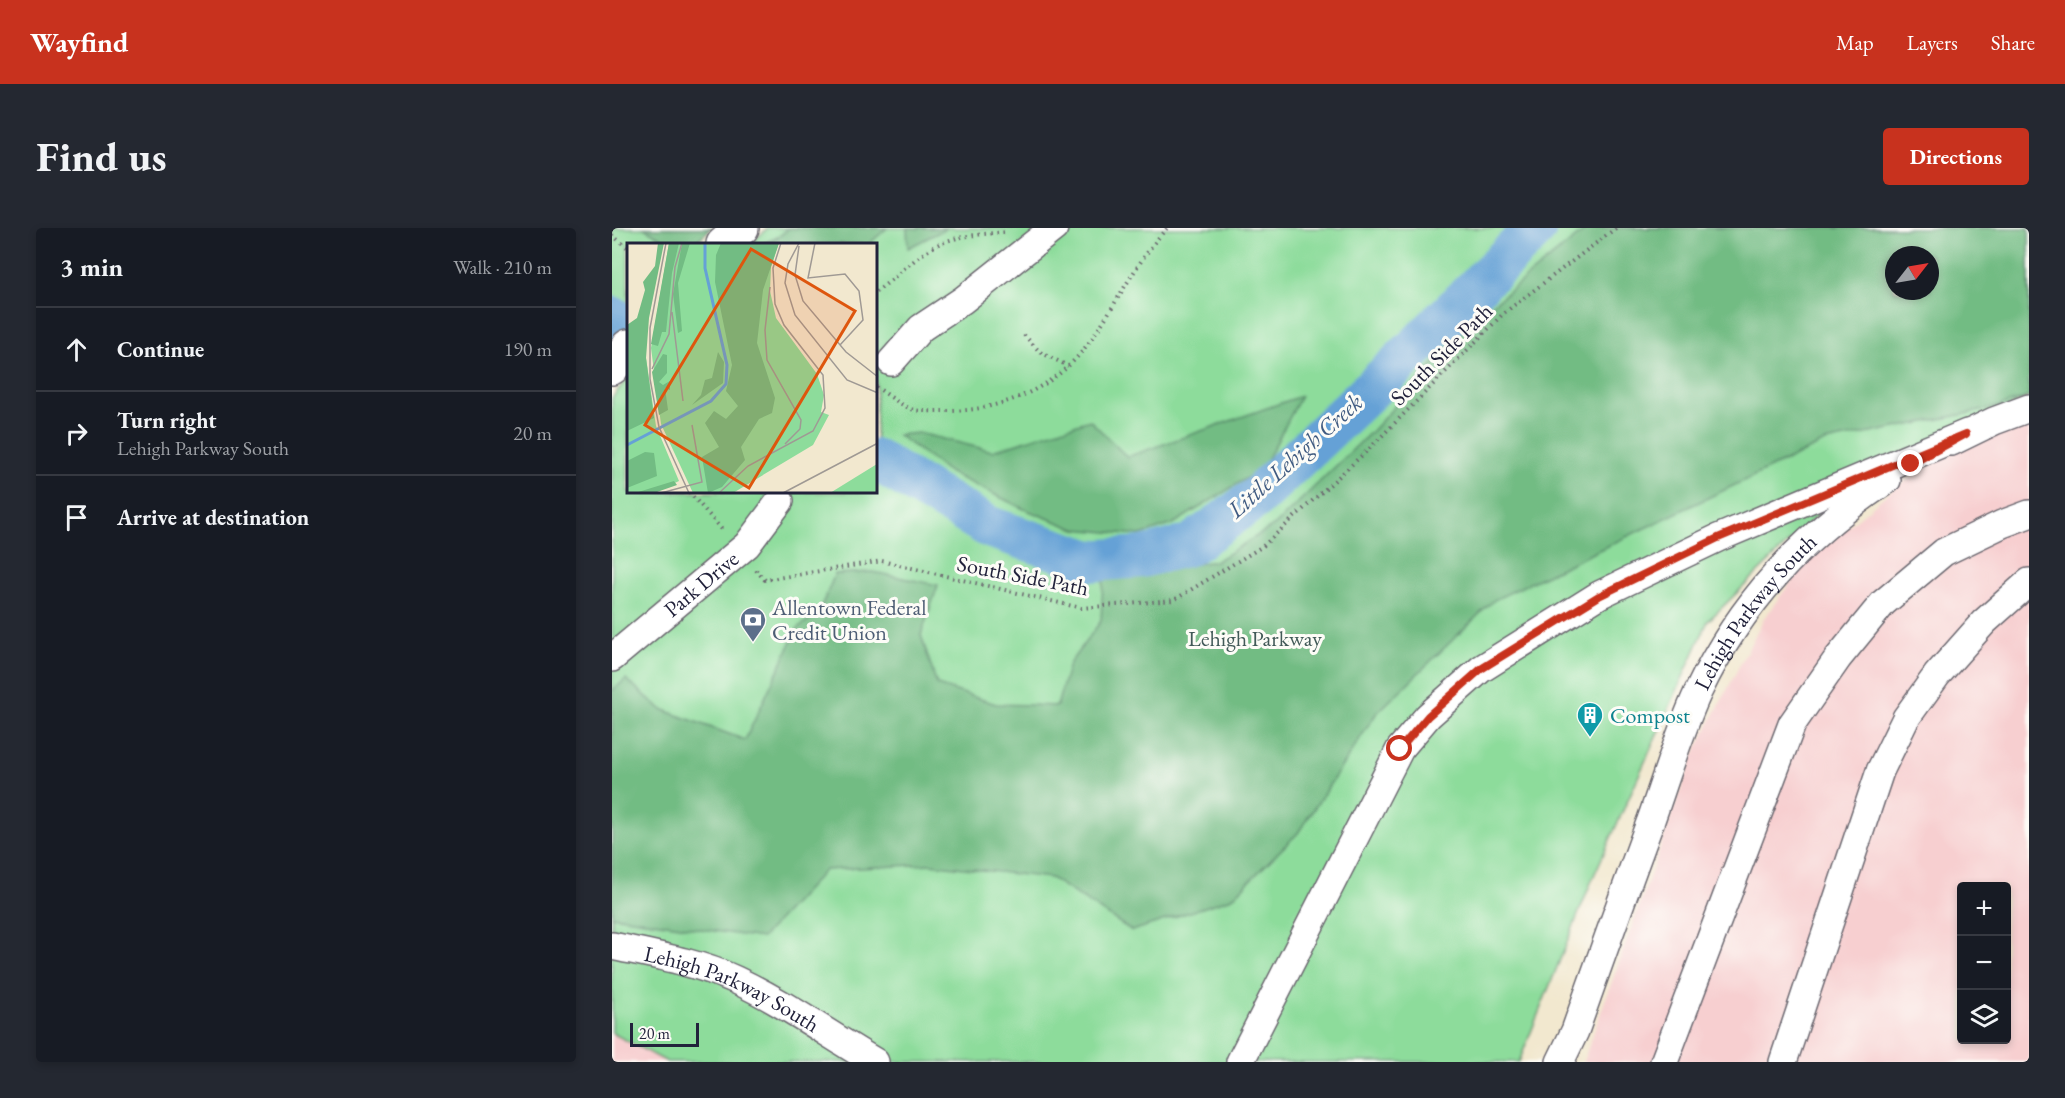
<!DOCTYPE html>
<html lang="en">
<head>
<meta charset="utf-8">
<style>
  :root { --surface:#171b24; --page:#242831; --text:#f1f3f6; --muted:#9ea1a6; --line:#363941; --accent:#c8321e }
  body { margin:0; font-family:"EB Garamond",serif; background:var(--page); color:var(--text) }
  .controls { position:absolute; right:18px; bottom:18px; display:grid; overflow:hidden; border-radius:6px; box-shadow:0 3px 9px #0003 }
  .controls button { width:54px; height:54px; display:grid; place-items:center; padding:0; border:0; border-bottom:2px solid var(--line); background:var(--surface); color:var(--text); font:30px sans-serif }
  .compass { position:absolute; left:1273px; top:18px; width:54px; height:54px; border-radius:50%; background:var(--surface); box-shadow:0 3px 9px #0003; rotate:59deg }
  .scale { position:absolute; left:18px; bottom:15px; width:69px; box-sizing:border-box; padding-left:6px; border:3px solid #22223b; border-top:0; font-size:16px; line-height:21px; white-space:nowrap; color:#22223b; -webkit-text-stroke:4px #fdfcf7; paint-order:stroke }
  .stop { position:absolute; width:18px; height:18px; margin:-14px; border:4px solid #c8321e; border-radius:50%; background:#fff }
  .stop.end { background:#c8321e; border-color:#fff; box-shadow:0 2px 6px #0008 }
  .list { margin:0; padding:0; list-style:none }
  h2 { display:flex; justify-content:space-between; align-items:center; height:78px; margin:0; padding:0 24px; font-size:26px }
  h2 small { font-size:20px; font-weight:400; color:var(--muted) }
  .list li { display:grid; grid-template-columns:39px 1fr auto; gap:18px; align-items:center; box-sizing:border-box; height:84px; padding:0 24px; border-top:2px solid var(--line) }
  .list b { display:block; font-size:22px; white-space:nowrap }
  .list p { margin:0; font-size:20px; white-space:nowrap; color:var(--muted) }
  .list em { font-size:20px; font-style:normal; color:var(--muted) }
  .icon { flex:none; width:33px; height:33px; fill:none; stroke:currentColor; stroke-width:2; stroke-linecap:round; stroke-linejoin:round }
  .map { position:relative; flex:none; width:1417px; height:834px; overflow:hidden; border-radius:6px }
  header { display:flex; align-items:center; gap:36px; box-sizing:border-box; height:84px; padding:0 30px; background:var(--accent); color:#fff }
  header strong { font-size:28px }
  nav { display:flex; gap:33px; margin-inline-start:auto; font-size:21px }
  .intro { display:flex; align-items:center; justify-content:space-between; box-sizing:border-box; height:144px; padding:0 36px }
  h1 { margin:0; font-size:42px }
  .button { padding:15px 27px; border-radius:6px; background:var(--accent); color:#fff; font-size:21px; font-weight:700 }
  main { display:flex; gap:36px; padding:0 36px }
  aside { flex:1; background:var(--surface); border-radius:6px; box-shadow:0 3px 9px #0003 }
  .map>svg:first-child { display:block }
  .built { fill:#f7cfd0; fill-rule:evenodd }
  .green { fill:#8ddc9b; stroke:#587f6b; stroke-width:1.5; fill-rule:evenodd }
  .forest { fill:#72bc83; stroke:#4a6f5f; stroke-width:1.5; fill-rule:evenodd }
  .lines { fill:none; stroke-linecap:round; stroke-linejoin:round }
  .river { stroke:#65a1d6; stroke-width:42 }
  .minor-casing { stroke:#6b676f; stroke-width:30 }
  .major-casing { stroke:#6b676f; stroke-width:36 }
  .path { stroke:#6b676f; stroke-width:4; stroke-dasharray:1.5 4.5; stroke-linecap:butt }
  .minor { stroke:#fff; stroke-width:27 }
  .major { stroke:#fff; stroke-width:33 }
  .route { stroke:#c8321e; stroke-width:8 }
  .labels { text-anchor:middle; stroke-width:6; stroke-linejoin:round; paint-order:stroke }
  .street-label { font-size:22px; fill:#22223b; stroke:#fdfcf7 }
  .service-label { font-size:22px; fill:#4e5e75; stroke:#fdfcf7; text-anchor:start }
  .park-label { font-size:22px; fill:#425a58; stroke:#fdfcf7 }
  .culture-label { font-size:22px; fill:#0d838f; stroke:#fdfcf7; text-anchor:start }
  .water-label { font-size:24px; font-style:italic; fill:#405b81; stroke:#fdfcf7 }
  .inset-river { fill:none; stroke:#65a1d6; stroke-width:3 }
  .inset-road { fill:none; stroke:#9f9994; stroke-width:1.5 }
  .view { fill:#de560e; fill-opacity:0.15; stroke:#de560e; stroke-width:3 }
  .inset-edge { fill:none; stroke:#22223b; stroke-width:3 }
</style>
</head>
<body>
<header>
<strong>Wayfind</strong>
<nav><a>Map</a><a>Layers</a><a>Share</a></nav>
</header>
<div class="intro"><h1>Find us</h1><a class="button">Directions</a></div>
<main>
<aside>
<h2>3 min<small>Walk · 210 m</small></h2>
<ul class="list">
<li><svg class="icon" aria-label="ahead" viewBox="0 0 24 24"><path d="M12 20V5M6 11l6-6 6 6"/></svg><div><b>Continue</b></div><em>190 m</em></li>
<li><svg class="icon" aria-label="right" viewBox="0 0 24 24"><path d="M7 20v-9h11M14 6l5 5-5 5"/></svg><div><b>Turn right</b><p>Lehigh Parkway South</p></div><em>20 m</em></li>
<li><svg class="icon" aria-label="arrive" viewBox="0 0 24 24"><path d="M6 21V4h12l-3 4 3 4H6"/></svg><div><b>Arrive at destination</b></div></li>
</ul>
</aside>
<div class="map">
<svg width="1417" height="834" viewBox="0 0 1417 834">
  <rect width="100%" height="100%" fill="#fdfcf7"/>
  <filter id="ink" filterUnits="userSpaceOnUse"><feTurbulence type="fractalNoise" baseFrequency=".0167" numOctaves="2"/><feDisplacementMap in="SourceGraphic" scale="12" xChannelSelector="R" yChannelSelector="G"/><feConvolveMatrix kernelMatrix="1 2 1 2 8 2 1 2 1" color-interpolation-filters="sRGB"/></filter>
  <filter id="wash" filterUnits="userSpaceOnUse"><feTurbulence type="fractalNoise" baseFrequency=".008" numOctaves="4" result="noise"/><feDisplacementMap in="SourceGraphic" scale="24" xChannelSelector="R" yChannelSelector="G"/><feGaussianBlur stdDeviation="1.35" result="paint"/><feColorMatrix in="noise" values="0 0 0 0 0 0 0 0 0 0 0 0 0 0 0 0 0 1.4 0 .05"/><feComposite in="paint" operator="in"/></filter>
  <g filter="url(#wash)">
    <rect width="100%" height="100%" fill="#f2e8cf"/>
    <g class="built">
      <path d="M1417,193V834H971L1081,528L1152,390L1194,334L1281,261L1343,221ZM1350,658H1394V812H1350Z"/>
      <path d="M0,805L55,834H0Z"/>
    </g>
    <g class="green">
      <path d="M0,0H99L82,16H16V85L0,105Z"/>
      <path d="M156,0H1417V169L1232,261L1096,393L980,652L907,834H55L0,805V170L16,149V264H264V16H138ZM1282,27H1318V63H1282Z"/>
    </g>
    <g class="forest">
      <path d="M32,0H99L82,16H59Z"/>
      <path d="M177,0H275L257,16H150L166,9Z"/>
      <path d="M295,0H335L296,20Z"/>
      <path d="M976,0H1417V169L1378,181L1213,214L882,372L764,486L686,605L620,670L520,703L439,650L318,636L213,642L150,710L0,688V463L14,451L49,481L133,512L186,400L207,384L223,346L261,344L326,357L309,407L325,457L384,476L445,478L457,436L489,393L491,353L522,345L604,333L663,297L760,203L862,91ZM1282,27H1318V63H1282Z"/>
      <path d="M689,168L651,240L561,296L528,307L463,301L412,281L338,245L286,207L307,205L380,223L478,192L515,229Z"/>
    </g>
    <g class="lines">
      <g class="river">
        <path d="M0,89L16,98"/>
        <path d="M264,232L377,299L478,333L530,329L578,317L644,270L804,119L924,0"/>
      </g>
    </g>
  </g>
  <g filter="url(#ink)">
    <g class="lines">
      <g class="minor-casing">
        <g id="minor">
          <path d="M279,134L309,100L351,72L442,0"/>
          <path d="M1339,214L1382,193L1417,180"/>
          <path id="s1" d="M0,430L135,317L168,273"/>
          <path id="s2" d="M0,718C42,727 85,734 124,752C173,775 217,807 263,834"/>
          <path d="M628,834L788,521L816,488L869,441L987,367L1106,310L1355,205"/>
          <path id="s3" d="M948,834L963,803C988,732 1013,662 1039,592C1054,550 1067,505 1086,464C1129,374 1192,307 1275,252"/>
          <path d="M1052,834L1180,496L1226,430L1271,375L1332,324L1390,296L1417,286"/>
          <path d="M1171,834L1268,543L1294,490L1325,447L1372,394L1417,354"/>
        </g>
      </g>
      <g class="major-casing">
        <g id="major">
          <path d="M111,16L130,0"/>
          <path d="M0,140L16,118"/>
        </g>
      </g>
      <g class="path">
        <path d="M0,7L16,20"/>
        <path d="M264,64C284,49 301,31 323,18C344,7 373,6 396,4"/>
        <path d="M412,107L428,124L456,138"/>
        <path d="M264,159C275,166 287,176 299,181C308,184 321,183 331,183C384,184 439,163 472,121C502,82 522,36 555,0"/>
        <path d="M77,264L112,304"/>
        <path d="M144,342L153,352L270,333L469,380L562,372L651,318L758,220L892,85L1004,0"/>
      </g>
      <use href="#minor" class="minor"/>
      <use href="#major" class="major"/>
    </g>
  </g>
  <g class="lines" filter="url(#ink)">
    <path class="route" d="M788,521L816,488L869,441L987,368L1106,310L1354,206L1299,236"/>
  </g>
  <defs>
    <g id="bank-pin" transform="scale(1.35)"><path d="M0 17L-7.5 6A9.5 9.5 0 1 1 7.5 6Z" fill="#5c6f8a" stroke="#fdfcf7"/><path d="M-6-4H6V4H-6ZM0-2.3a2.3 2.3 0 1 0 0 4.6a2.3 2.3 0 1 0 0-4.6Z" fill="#fff"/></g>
    <g id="building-pin" transform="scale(1.35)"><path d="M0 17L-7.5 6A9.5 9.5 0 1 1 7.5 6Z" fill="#0f9aa8" stroke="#fdfcf7"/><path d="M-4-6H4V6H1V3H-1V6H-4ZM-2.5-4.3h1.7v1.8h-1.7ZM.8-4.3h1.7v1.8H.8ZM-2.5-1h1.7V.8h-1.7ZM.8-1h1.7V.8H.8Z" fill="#fff"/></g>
  </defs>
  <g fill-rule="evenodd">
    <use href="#bank-pin" x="141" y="392"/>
    <use href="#building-pin" x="978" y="487"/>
  </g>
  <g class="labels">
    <g class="street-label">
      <text transform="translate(829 126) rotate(-45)" y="8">South Side Path</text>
      <text transform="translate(411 347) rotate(11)" y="8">South Side Path</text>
      <text dy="8" stroke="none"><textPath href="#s1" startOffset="116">Park Drive</textPath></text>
      <text dy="8" stroke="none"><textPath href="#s3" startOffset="494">Lehigh Parkway South</textPath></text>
      <text dy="8" stroke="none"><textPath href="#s2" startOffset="128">Lehigh Parkway South</textPath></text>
    </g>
    <g class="service-label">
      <text x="160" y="387">Allentown Federal<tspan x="160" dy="25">Credit Union</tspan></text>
    </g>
    <g class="park-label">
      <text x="643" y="418">Lehigh Parkway</text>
    </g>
    <g class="culture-label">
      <text x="998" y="495">Compost</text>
    </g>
    <g class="water-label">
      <text transform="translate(683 228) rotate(-42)" y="8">Little Lehigh Creek</text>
    </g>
  </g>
  <g transform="translate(15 15)">
    <rect width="250" height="250" fill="#f2e8cf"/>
    <path d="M42,0H152L144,24L143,48L149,75L190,131L197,152L194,169L202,172L186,202L106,250H66L34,181L24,105ZM19,115L29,183L52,238L27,250H0V150ZM250,221V250H203Z" fill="#8ddc9b"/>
    <path d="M31,0H37L22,75L19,115L27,175L0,188V82L10,75L18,47L16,39L28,23ZM42,0H52L45,30L39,89H35L31,103L24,101ZM55,0H63L51,40L55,88L51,90L46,51ZM94,0H152L136,47L130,100L148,155L145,170L132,176L114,204L118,217L95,244L81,250L75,214L92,204L78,180L87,168L99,176L111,163L99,148L105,122L88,39L89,12ZM91,109L97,119L96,140L65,162L74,152L78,137L85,135ZM36,111L40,112V130L32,139L36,142L43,138V147L38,145L41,167L32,172L25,129ZM18,209L27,210L30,233L0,245V218ZM47,238L50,242L27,250H8Z" fill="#72bc83"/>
    <path class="inset-river" d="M0,202L84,158L99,141L100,122L78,25V0"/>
    <path class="inset-road" d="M39,0L23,85V136L32,184L62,250M172,0L161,21L158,40L168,72L220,137L251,150M188,0L181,35L218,31L232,48L236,77L213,102M172,3L168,32L176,58L219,109L251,134M143,44L138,87L140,117L174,177L173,186L158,201M45,69L56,158M25,126L42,91L48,24L55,0M34,250L75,239L65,182M92,250L121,223L186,188L198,165L196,132L157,82L148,61L146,25L154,0M156,250L251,200"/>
    <path class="view" d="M124,6L228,68L122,245L18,182Z"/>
    <rect width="250" height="250" class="inset-edge"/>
  </g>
</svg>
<div class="controls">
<button>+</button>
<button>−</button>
<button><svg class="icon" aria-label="layers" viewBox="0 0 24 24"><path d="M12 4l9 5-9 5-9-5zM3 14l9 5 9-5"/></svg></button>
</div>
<svg class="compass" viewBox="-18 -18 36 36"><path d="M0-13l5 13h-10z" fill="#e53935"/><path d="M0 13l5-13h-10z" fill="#9ea1a6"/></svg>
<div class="scale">20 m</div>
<div class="stop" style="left:788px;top:521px"></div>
<div class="stop end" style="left:1299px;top:236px"></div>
</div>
</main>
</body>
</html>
